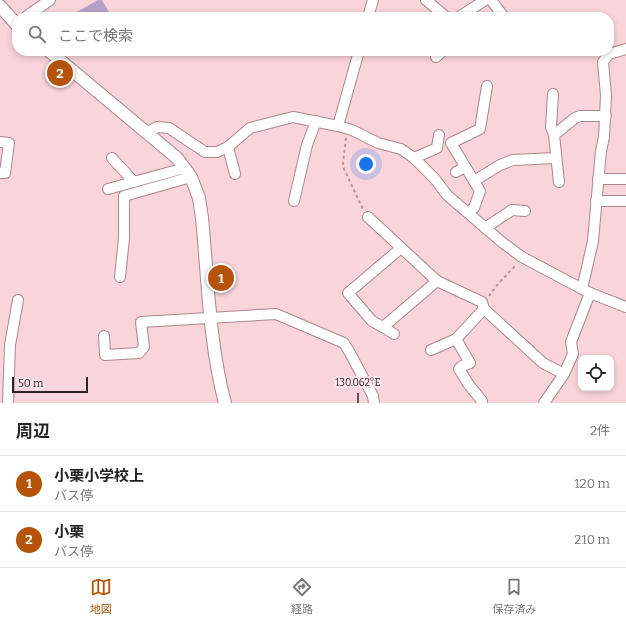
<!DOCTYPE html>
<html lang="ja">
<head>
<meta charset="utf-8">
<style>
  :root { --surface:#fff; --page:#f6f6f6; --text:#222; --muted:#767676; --line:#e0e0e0; --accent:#b45309 }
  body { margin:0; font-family:Bitter,"Noto Sans JP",serif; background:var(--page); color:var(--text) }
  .controls { position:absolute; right:12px; bottom:12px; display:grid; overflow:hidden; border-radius:8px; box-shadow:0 2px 6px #0003 }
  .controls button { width:36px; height:36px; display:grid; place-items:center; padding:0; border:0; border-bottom:1px solid var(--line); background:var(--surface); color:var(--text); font:20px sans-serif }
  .scale { position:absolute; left:12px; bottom:10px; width:76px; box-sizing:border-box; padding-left:4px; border:2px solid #302325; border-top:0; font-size:11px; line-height:14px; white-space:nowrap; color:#302325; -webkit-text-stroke:3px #fce5e9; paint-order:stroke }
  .you { position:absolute; left:366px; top:164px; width:14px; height:14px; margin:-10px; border:3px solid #fff; border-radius:50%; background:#1a73e8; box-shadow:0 0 0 6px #1a73e833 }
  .badge { display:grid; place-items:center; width:26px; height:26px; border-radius:50%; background:var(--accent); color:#fff; font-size:13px; font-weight:700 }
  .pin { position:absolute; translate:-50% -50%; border:2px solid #fff; box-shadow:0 1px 4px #0006 }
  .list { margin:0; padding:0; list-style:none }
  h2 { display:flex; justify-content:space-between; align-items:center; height:52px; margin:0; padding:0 16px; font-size:17px }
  h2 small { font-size:13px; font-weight:400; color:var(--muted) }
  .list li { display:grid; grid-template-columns:26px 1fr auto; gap:12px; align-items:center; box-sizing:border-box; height:56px; padding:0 16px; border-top:1px solid var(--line) }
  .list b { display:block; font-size:15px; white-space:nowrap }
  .list p { margin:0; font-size:13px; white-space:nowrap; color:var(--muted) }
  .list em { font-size:13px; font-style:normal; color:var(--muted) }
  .icon { flex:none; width:22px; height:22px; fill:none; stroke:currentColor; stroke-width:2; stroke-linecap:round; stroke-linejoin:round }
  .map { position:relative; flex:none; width:626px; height:403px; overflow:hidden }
  .search { position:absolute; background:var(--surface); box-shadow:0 2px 6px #0003; left:12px; right:12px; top:12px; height:44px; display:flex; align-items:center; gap:10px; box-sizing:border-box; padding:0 14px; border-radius:16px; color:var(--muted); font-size:15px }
  .sheet { height:164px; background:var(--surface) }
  nav { display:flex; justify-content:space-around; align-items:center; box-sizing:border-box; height:56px; border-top:1px solid var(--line); background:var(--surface); font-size:11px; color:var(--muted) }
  nav a { display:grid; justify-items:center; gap:2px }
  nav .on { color:var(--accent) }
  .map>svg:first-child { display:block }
  .water { fill:#b5a0c7 }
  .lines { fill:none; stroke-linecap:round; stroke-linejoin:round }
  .minor-casing { stroke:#a9878d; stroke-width:12 }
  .tertiary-casing { stroke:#a9878d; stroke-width:14 }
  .path { stroke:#b1959a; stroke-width:2; stroke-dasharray:3 3; stroke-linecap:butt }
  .minor { stroke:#fff; stroke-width:10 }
  .tertiary { stroke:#fff; stroke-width:12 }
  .ticks { fill:none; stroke:#302325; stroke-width:1.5 }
  .ticks-label { font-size:10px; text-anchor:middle; fill:#302325; stroke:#fce5e9; stroke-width:4; stroke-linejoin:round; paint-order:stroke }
</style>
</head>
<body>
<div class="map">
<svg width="626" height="403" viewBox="0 0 626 403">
  <rect width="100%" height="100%" fill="#f9d4da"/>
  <path class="water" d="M98,0H102L110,14L104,17H68Z"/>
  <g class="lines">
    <g class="minor-casing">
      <g id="minor">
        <path d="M426,0L446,17"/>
        <path d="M491,0L504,17"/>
        <path d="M26,17L31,13L50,0"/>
        <path d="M368,17L373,0"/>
        <path d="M459,17L485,0"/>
        <path d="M436,57L443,51"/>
        <path d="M553,94L551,127L554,135"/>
        <path d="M338,126L359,51"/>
        <path d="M146,133L157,127L169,128L205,152H217L228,147L250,128L293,117L338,126L352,130L378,143L401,149L414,158L435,179L447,195L503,243L522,257L590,293L626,307"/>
        <path d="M0,142L9,143L5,173H0"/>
        <path d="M228,147L235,174"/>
        <path d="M112,158L134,182"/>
        <path d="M414,158L437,148L439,135"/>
        <path d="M456,172L465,167"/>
        <path d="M598,179H626"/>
        <path d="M474,181L500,165L513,160L556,158"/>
        <path d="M559,182L554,135L575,118L580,116H606"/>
        <path d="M108,189L185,168"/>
        <path d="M294,201L307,145L316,121"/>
        <path d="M596,201H626"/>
        <path d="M467,212L474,208L480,191L451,143L480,129L487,86"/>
        <path d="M368,217L437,281L482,302L484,309L543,363L564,374"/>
        <path d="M485,228L512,210L525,211"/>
        <path d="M401,248L348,293L372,321L383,327L437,281"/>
        <path d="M120,277L124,238V196L191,177"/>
        <path d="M582,289L593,241L601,151L604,137L606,95L603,62L609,54L626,49"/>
        <path d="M383,327L394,334"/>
        <path d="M104,336L105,355L139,353L144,347L141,322L276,314L344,343L350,353L373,396L374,403"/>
        <path d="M456,339L470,363L462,366L459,369L469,385L482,401"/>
        <path d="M431,350L456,339L484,309"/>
        <path d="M8,403L10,345L18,300"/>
        <path d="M544,403L564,374L573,354L571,342L590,293"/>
      </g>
    </g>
    <g class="tertiary-casing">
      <g id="tertiary">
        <path d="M0,6L17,25"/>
        <path d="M49,51L177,158L191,177L199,198L202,218C208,279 209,343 225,403"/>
      </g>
    </g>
    <g class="path">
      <path d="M346,138L343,163L344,169L363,209"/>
      <path d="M489,296L498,284L516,265"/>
    </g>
    <use href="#minor" class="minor"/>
    <use href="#tertiary" class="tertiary"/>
  </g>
  <path class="ticks" d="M358,393V403"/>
  <g class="ticks-label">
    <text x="358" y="386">130.062°E</text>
  </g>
</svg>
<div class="controls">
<button><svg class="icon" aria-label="locate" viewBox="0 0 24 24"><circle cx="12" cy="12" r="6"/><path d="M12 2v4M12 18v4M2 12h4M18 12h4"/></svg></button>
</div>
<div class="scale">50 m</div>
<div class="you"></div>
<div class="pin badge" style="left:221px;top:278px">1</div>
<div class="pin badge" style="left:60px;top:73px">2</div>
<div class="search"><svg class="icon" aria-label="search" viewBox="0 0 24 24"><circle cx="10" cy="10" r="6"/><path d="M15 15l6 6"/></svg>ここで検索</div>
</div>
<section class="sheet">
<h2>周辺<small>2件</small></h2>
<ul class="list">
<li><span class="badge">1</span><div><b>小栗小学校上</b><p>バス停</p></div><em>120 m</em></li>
<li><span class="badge">2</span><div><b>小栗</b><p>バス停</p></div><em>210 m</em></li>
</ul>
</section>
<nav>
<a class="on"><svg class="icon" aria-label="map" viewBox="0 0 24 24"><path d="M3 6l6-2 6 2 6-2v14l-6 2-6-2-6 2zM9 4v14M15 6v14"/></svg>地図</a>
<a><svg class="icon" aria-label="directions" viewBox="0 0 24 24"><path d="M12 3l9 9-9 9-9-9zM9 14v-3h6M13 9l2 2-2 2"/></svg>経路</a>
<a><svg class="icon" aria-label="saved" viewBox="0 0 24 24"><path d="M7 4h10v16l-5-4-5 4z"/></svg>保存済み</a>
</nav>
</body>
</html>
